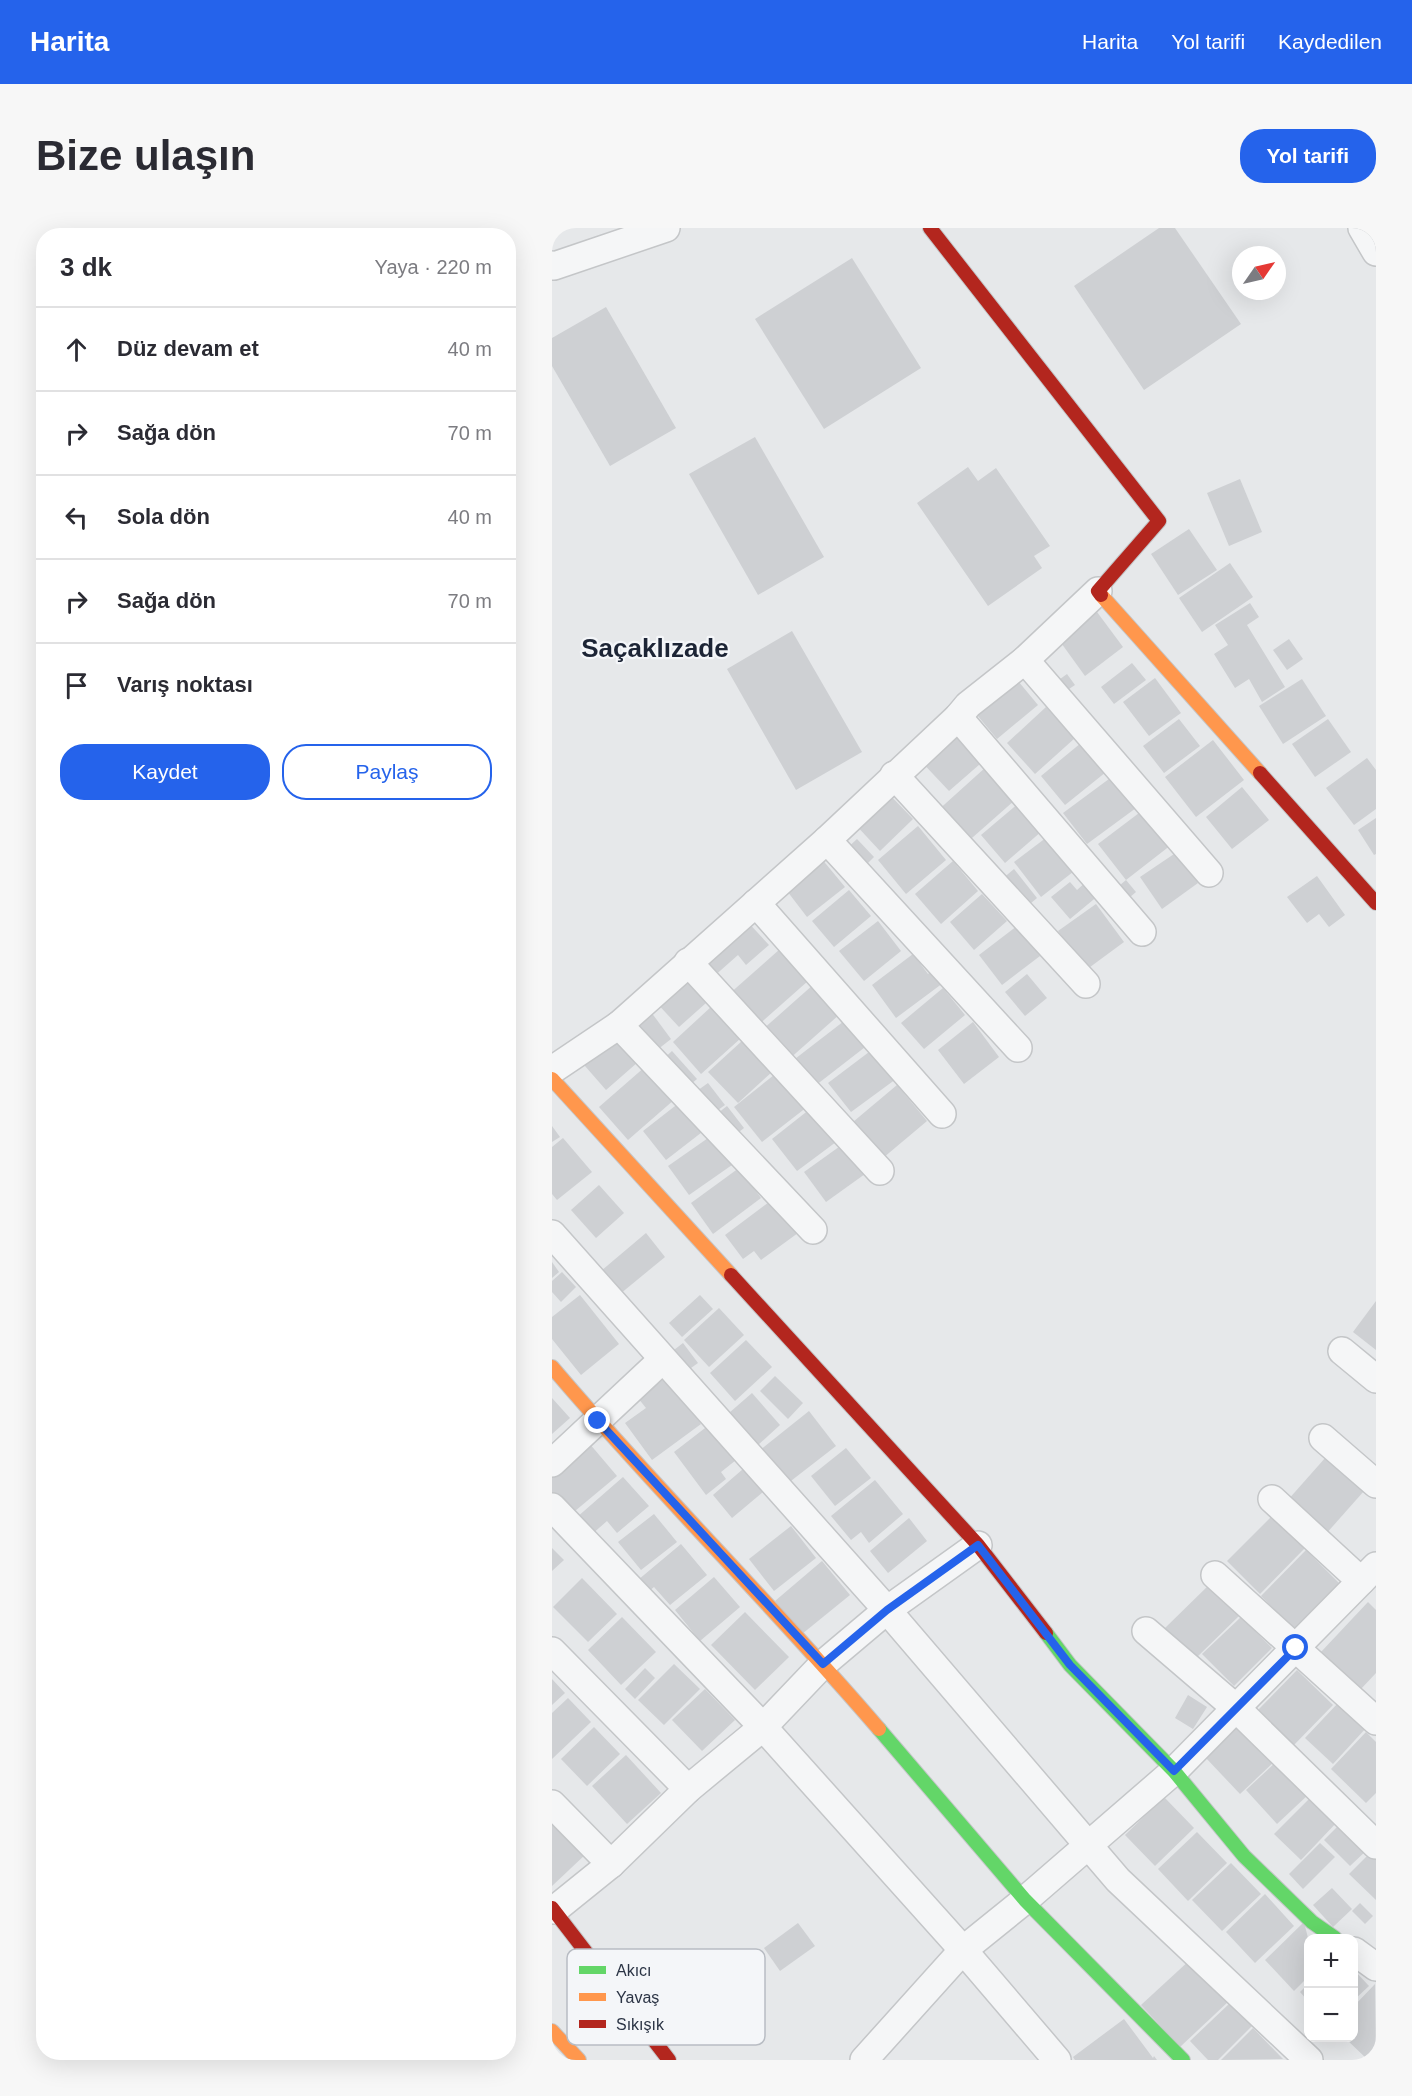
<!DOCTYPE html>
<html lang="tr">
<head>
<meta charset="utf-8">
<style>
  :root { --surface:#fff; --page:#f7f7f7; --text:#2b2b33; --muted:#7c7c81; --line:#e1e1e2; --accent:#2563eb }
  body { margin:0; font-family:Helvetica,sans-serif; background:var(--page); color:var(--text) }
  .controls { position:absolute; right:18px; bottom:18px; display:grid; overflow:hidden; border-radius:12px; box-shadow:0 6px 24px #0002 }
  .controls button { width:54px; height:54px; display:grid; place-items:center; padding:0; border:0; border-bottom:2px solid var(--line); background:var(--surface); color:var(--text); font:30px sans-serif }
  .compass { position:absolute; left:680px; top:18px; width:54px; height:54px; border-radius:50%; background:var(--surface); box-shadow:0 6px 24px #0002; rotate:56deg }
  .stop { position:absolute; width:18px; height:18px; margin:-14px; border:4px solid #2563eb; border-radius:50%; background:#fff }
  .stop.end { background:#2563eb; border-color:#fff; box-shadow:0 2px 6px #0008 }
  .list { margin:0; padding:0; list-style:none }
  h2 { display:flex; justify-content:space-between; align-items:center; height:78px; margin:0; padding:0 24px; font-size:26px }
  h2 small { font-size:20px; font-weight:400; color:var(--muted) }
  .list li { display:grid; grid-template-columns:39px 1fr auto; gap:18px; align-items:center; box-sizing:border-box; height:84px; padding:0 24px; border-top:2px solid var(--line) }
  .list b { display:block; font-size:22px; white-space:nowrap }
  .list em { font-size:20px; font-style:normal; color:var(--muted) }
  .actions { display:flex; gap:12px; padding:18px 24px }
  .actions a { flex:1; padding:14px 0; border:2px solid var(--accent); border-radius:24px; text-align:center; font-size:21px; color:var(--accent) }
  .actions .main { background:var(--accent); color:#fff }
  .icon { flex:none; width:33px; height:33px; fill:none; stroke:currentColor; stroke-width:2; stroke-linecap:round; stroke-linejoin:round }
  .map { position:relative; flex:none; width:824px; height:1832px; overflow:hidden; border-radius:24px }
  header { display:flex; align-items:center; gap:36px; box-sizing:border-box; height:84px; padding:0 30px; background:var(--accent); color:#fff }
  header strong { font-size:28px }
  nav { display:flex; gap:33px; margin-inline-start:auto; font-size:21px }
  .intro { display:flex; align-items:center; justify-content:space-between; box-sizing:border-box; height:144px; padding:0 36px }
  h1 { margin:0; font-size:42px }
  .button { padding:15px 27px; border-radius:24px; background:var(--accent); color:#fff; font-size:21px; font-weight:700 }
  main { display:flex; gap:36px; padding:0 36px }
  aside { flex:1; background:var(--surface); border-radius:24px; box-shadow:0 6px 24px #0002 }
  .map>svg:first-child { display:block }
  .building { fill:#ced0d3 }
  .lines { fill:none; stroke-linecap:round; stroke-linejoin:round }
  .street-casing { stroke:#c4c6c8; stroke-width:30 }
  .fast-casing { stroke:#c4c6c8; stroke-width:16 }
  .slow-casing { stroke:#c4c6c8; stroke-width:16 }
  .jam-casing { stroke:#c4c6c8; stroke-width:16 }
  .street { stroke:#f5f6f7; stroke-width:27 }
  .fast { stroke:#63d668; stroke-width:14 }
  .slow { stroke:#ff974d; stroke-width:14 }
  .jam { stroke:#b3261e; stroke-width:14 }
  .route { stroke:#2563eb; stroke-width:8 }
  .labels { text-anchor:middle; stroke-width:4.5; stroke-linejoin:round; paint-order:stroke }
  .district-label { font-size:26px; font-weight:bold; fill:#1d2536; stroke:#f4f6f9 }
  .key { fill:#f4f6f9; stroke:#b8bcc3; stroke-width:1.5 }
  .key-label { font-size:16px; fill:#2b3445 }
</style>
</head>
<body>
<header>
<strong>Harita</strong>
<nav><a>Harita</a><a>Yol tarifi</a><a>Kaydedilen</a></nav>
</header>
<div class="intro"><h1>Bize ulaşın</h1><a class="button">Yol tarifi</a></div>
<main>
<aside>
<h2>3 dk<small>Yaya · 220 m</small></h2>
<ul class="list">
<li><svg class="icon" aria-label="ahead" viewBox="0 0 24 24"><path d="M12 20V5M6 11l6-6 6 6"/></svg><div><b>Düz devam et</b></div><em>40 m</em></li>
<li><svg class="icon" aria-label="right" viewBox="0 0 24 24"><path d="M7 20v-9h11M14 6l5 5-5 5"/></svg><div><b>Sağa dön</b></div><em>70 m</em></li>
<li><svg class="icon" aria-label="left" viewBox="0 0 24 24"><path d="M17 20v-9H6M10 6l-5 5 5 5"/></svg><div><b>Sola dön</b></div><em>40 m</em></li>
<li><svg class="icon" aria-label="right" viewBox="0 0 24 24"><path d="M7 20v-9h11M14 6l5 5-5 5"/></svg><div><b>Sağa dön</b></div><em>70 m</em></li>
<li><svg class="icon" aria-label="arrive" viewBox="0 0 24 24"><path d="M6 21V4h12l-3 4 3 4H6"/></svg><div><b>Varış noktası</b></div></li>
</ul>
<div class="actions"><a class="main">Kaydet</a><a>Paylaş</a></div>
</aside>
<div class="map">
<svg width="824" height="1832" viewBox="0 0 824 1832">
  <rect width="100%" height="100%" fill="#e6e8ea"/>
  <g class="building">
    <path d="M607,0H623L689,96L592,162L522,58Z"/>
    <path d="M300,30L369,140L272,201L203,91Z"/>
    <path d="M54,79L124,200L58,238L0,138V110Z"/>
    <path d="M203,209L272,329L206,367L137,246Z"/>
    <path d="M416,239L426,253L444,240L498,318L482,328L490,340L436,378L365,275Z"/>
    <path d="M688,251L710,304L677,318L655,265Z"/>
    <path d="M637,301L665,342L626,367L599,326Z"/>
    <path d="M678,335L701,369L650,404L627,370Z"/>
    <path d="M698,375L707,389L695,397L733,459L710,474L697,451L683,460L662,426L676,417L663,397Z"/>
    <path d="M545,384L571,419L533,448L507,412Z"/>
    <path d="M240,403L310,524L244,562L175,441Z"/>
    <path d="M737,411L751,431L735,442L721,422Z"/>
    <path d="M580,435L594,452L562,476L549,459Z"/>
    <path d="M515,446L523,457L511,465L504,454Z"/>
    <path d="M461,447L486,477L445,511L420,481Z"/>
    <path d="M603,450L629,485L597,508L571,474Z"/>
    <path d="M750,451L774,488L731,516L707,478Z"/>
    <path d="M494,479L523,510L483,546L455,515Z"/>
    <path d="M627,491L648,518L612,545L591,518Z"/>
    <path d="M776,491L799,524L763,549L740,516Z"/>
    <path d="M398,502L428,536L397,563L366,530Z"/>
    <path d="M661,512L692,552L644,589L613,549Z"/>
    <path d="M529,515L554,544L513,577L489,548Z"/>
    <path d="M815,530L824,542V581L802,597L774,560Z"/>
    <path d="M434,539L463,572L412,617L383,585Z"/>
    <path d="M561,548L584,580L535,616L511,585Z"/>
    <path d="M690,559L717,592L680,621L654,589Z"/>
    <path d="M335,564L361,591L328,623L302,595Z"/>
    <path d="M467,575L490,603L453,635L429,607Z"/>
    <path d="M591,582L619,617L574,652L546,616Z"/>
    <path d="M824,590V626L822,627L806,602Z"/>
    <path d="M366,598L394,632L354,666L326,632Z"/>
    <path d="M499,606L526,640L489,669L462,634Z"/>
    <path d="M305,611L322,629L309,642L291,624Z"/>
    <path d="M625,624L646,655L610,681L588,649Z"/>
    <path d="M269,630L293,659L255,689L232,659Z"/>
    <path d="M401,633L426,663L389,696L363,666Z"/>
    <path d="M462,641L485,670L472,681L449,652Z"/>
    <path d="M765,648L793,687L777,699L767,686L755,695L735,669Z"/>
    <path d="M574,652L584,664L571,675L561,663Z"/>
    <path d="M535,653L547,667L518,691L499,669L518,654L525,662Z"/>
    <path d="M297,662L319,688L282,719L260,693Z"/>
    <path d="M430,666L455,693L422,722L398,694Z"/>
    <path d="M544,676L572,714L534,742L506,703Z"/>
    <path d="M192,690L217,717L194,737L186,727L160,750L145,733Z"/>
    <path d="M326,693L349,723L312,753L287,723Z"/>
    <path d="M465,698L488,728L450,757L427,727Z"/>
    <path d="M228,721L256,753L204,799L176,767Z"/>
    <path d="M361,726L376,746L381,742L391,755L344,790L320,757Z"/>
    <path d="M475,746L495,770L473,788L453,764Z"/>
    <path d="M129,747L154,775L127,799L102,772Z"/>
    <path d="M262,756L288,786L235,833L209,803Z"/>
    <path d="M391,760L413,787L372,821L349,795Z"/>
    <path d="M160,778L189,810L149,846L121,814Z"/>
    <path d="M99,784L119,811L105,822L84,795Z"/>
    <path d="M296,790L317,816L259,861L239,834Z"/>
    <path d="M421,794L447,829L412,856L386,822Z"/>
    <path d="M58,802L86,834L54,862L26,830Z"/>
    <path d="M191,812L220,844L186,875L156,844Z"/>
    <path d="M321,821L344,851L299,884L276,855Z"/>
    <path d="M120,823L145,851L132,862L108,834Z"/>
    <path d="M94,838L123,871L76,912L47,879Z"/>
    <path d="M227,843L255,879L210,914L182,879Z"/>
    <path d="M156,855L173,877L159,887L142,865Z"/>
    <path d="M345,857L375,893L331,930L301,894Z"/>
    <path d="M132,871L154,901L114,932L91,903Z"/>
    <path d="M175,878L192,900L178,911L161,889Z"/>
    <path d="M258,881L284,914L245,943L220,911Z"/>
    <path d="M0,898L8,909L0,914Z"/>
    <path d="M159,908L180,937L137,967L116,938Z"/>
    <path d="M11,910L40,944L5,972L0,966V919Z"/>
    <path d="M291,916L313,946L274,974L252,944Z"/>
    <path d="M187,940L209,970L161,1006L139,975Z"/>
    <path d="M47,957L72,985L44,1010L19,982Z"/>
    <path d="M221,971L246,1005L209,1032L202,1023L191,1031L173,1007Z"/>
    <path d="M94,1005L113,1029L68,1066L49,1043Z"/>
    <path d="M0,1034L7,1044L0,1050Z"/>
    <path d="M10,1044L24,1059L9,1074L0,1064V1053Z"/>
    <path d="M28,1067L67,1116L29,1147L0,1111V1089Z"/>
    <path d="M148,1067L161,1081L130,1109L117,1095Z"/>
    <path d="M824,1073V1122L801,1104Z"/>
    <path d="M167,1080L192,1107L157,1139L132,1112Z"/>
    <path d="M194,1112L220,1139L183,1173L158,1145Z"/>
    <path d="M131,1115L146,1135L132,1145L118,1125Z"/>
    <path d="M223,1148L251,1175L236,1191L208,1163Z"/>
    <path d="M115,1149L149,1196L100,1232L73,1195L94,1180L86,1170Z"/>
    <path d="M200,1165L228,1197L205,1218L177,1185Z"/>
    <path d="M0,1170L18,1190L0,1206Z"/>
    <path d="M257,1183L284,1218L235,1256L208,1222Z"/>
    <path d="M157,1197L184,1232L169,1244L174,1251L154,1267L122,1224Z"/>
    <path d="M37,1215L65,1248L17,1288L0,1269V1246Z"/>
    <path d="M294,1220L319,1250L283,1278L259,1248Z"/>
    <path d="M774,1229L812,1263L773,1307L735,1273Z"/>
    <path d="M191,1241L211,1264L180,1290L161,1267Z"/>
    <path d="M71,1249L97,1278L65,1305L55,1293L39,1307L24,1290Z"/>
    <path d="M323,1252L351,1286L317,1315L309,1304L299,1312L279,1288Z"/>
    <path d="M102,1286L125,1314L89,1342L66,1314Z"/>
    <path d="M720,1288L753,1320L708,1366L675,1333Z"/>
    <path d="M357,1290L375,1313L336,1345L318,1323Z"/>
    <path d="M239,1298L264,1330L222,1363L197,1331Z"/>
    <path d="M129,1316L155,1347L118,1377L102,1359L96,1364L86,1352Z"/>
    <path d="M0,1320L12,1332L0,1343Z"/>
    <path d="M754,1322L787,1355L742,1401L709,1368Z"/>
    <path d="M270,1333L298,1367L250,1406L223,1373Z"/>
    <path d="M162,1349L188,1379L148,1413L123,1382Z"/>
    <path d="M30,1350L65,1386L36,1414L1,1379Z"/>
    <path d="M659,1355L689,1386L642,1432L612,1401Z"/>
    <path d="M816,1374L824,1382V1445L808,1462L769,1424Z"/>
    <path d="M193,1384L237,1429L203,1462L159,1417Z"/>
    <path d="M70,1389L104,1424L69,1457L36,1422Z"/>
    <path d="M689,1389L720,1420L682,1458L650,1426Z"/>
    <path d="M122,1436L148,1461L112,1497L86,1472Z"/>
    <path d="M93,1440L103,1450L83,1471L73,1461Z"/>
    <path d="M745,1442L781,1477L741,1518L705,1483Z"/>
    <path d="M0,1451L13,1465L0,1477Z"/>
    <path d="M153,1461L183,1492L150,1523L120,1492Z"/>
    <path d="M636,1467L655,1479L641,1501L623,1490Z"/>
    <path d="M16,1470L39,1494L0,1531V1485Z"/>
    <path d="M787,1474L814,1500L781,1536L753,1510Z"/>
    <path d="M688,1496L723,1533L688,1566L653,1529Z"/>
    <path d="M42,1499L68,1526L35,1558L9,1531Z"/>
    <path d="M814,1504L824,1514V1565L814,1575L779,1541Z"/>
    <path d="M74,1527L109,1565L75,1596L40,1558Z"/>
    <path d="M726,1532L757,1566L725,1596L694,1562Z"/>
    <path d="M760,1568L786,1593L749,1632L722,1606Z"/>
    <path d="M612,1569L642,1600L603,1638L573,1607Z"/>
    <path d="M0,1588L35,1625L0,1658Z"/>
    <path d="M790,1594L816,1621L798,1638L772,1612Z"/>
    <path d="M645,1604L675,1635L636,1673L606,1641Z"/>
    <path d="M768,1615L783,1629L751,1661L737,1646Z"/>
    <path d="M821,1622L824,1625V1672L797,1646Z"/>
    <path d="M679,1635L709,1666L670,1703L640,1672Z"/>
    <path d="M780,1660L800,1681L781,1699L761,1677Z"/>
    <path d="M713,1666L742,1698L703,1735L674,1704Z"/>
    <path d="M808,1675L821,1688L813,1696L800,1683Z"/>
    <path d="M752,1694L756,1710V1749L742,1763L713,1732Z"/>
    <path d="M246,1695L263,1718L228,1743L212,1720Z"/>
    <path d="M639,1731L678,1772L628,1819L589,1777Z"/>
    <path d="M802,1742L817,1758L802,1772Z"/>
    <path d="M756,1756V1773L748,1764Z"/>
    <path d="M823,1756L824,1832H816L793,1810H802V1778Z"/>
    <path d="M678,1775L700,1798L666,1832H656L638,1813Z"/>
    <path d="M572,1791L601,1830L602,1828L605,1832H523L521,1829Z"/>
    <path d="M701,1800L731,1831L669,1832Z"/>
  </g>
  <g class="lines">
    <g class="street-casing">
      <g id="street">
        <path d="M810,0L824,24"/>
        <path d="M0,37L2,38L114,0"/>
        <path d="M473,432L657,645"/>
        <path d="M406,489L590,704"/>
        <path d="M342,547L534,756"/>
        <path d="M275,612L466,820"/>
        <path d="M204,675L390,886"/>
        <path d="M136,734L328,943"/>
        <path d="M67,797L261,1002"/>
        <path d="M0,842L67,797L275,612L406,489L416,477L473,432L546,363"/>
        <path d="M0,1006L335,1382L566,1652L757,1832"/>
        <path d="M790,1123L824,1151"/>
        <path d="M771,1210L824,1256"/>
        <path d="M0,1235L110,1132"/>
        <path d="M720,1271L809,1353"/>
        <path d="M0,1279L211,1499L411,1722L505,1832"/>
        <path d="M663,1347L824,1493"/>
        <path d="M594,1403L685,1481L824,1617"/>
        <path d="M0,1423L136,1561"/>
        <path d="M0,1576L59,1636"/>
        <path d="M2,1682L59,1636L136,1561L211,1499L271,1436L335,1382L426,1317"/>
        <path d="M802,1723L824,1739"/>
        <path d="M312,1832L411,1722L473,1672L622,1543L824,1338"/>
      </g>
    </g>
    <g class="fast-casing">
      <g id="fast">
        <path d="M494,1405L518,1437L622,1543L692,1628L760,1694L783,1710"/>
        <path d="M327,1501L473,1672L631,1832"/>
      </g>
    </g>
    <g class="slow-casing">
      <g id="slow">
        <path d="M549,367L708,545"/>
        <path d="M0,851L179,1047"/>
        <path d="M0,1139C105,1263 221,1377 327,1501"/>
        <path d="M0,1803L27,1832"/>
      </g>
    </g>
    <g class="jam-casing">
      <g id="jam">
        <path d="M378,0L607,293L546,363L549,367"/>
        <path d="M708,545L824,675"/>
        <path d="M179,1047L426,1317L494,1405"/>
        <path d="M0,1680L117,1832"/>
      </g>
    </g>
    <use href="#street" class="street"/>
    <use href="#fast" class="fast"/>
    <use href="#slow" class="slow"/>
    <use href="#jam" class="jam"/>
  </g>
  <g class="lines">
    <path class="route" d="M46,1193L271,1436L335,1382L426,1317L518,1437L622,1543L744,1420"/>
  </g>
  <g class="labels">
    <g class="district-label">
      <text x="103" y="429">Saçaklızade</text>
    </g>
  </g>
  <rect x="15" y="1721" width="198" height="96" rx="9" class="key"/>
  <rect x="27" y="1738" width="27" height="8" fill="#63d668"/>
  <rect x="27" y="1765" width="27" height="8" fill="#ff974d"/>
  <rect x="27" y="1792" width="27" height="8" fill="#b3261e"/>
  <g class="key-label">
    <text x="64" y="1748">Akıcı</text>
    <text x="64" y="1775">Yavaş</text>
    <text x="64" y="1802">Sıkışık</text>
  </g>
</svg>
<div class="controls">
<button>+</button>
<button>−</button>
</div>
<svg class="compass" viewBox="-18 -18 36 36"><path d="M0-13l5 13h-10z" fill="#e53935"/><path d="M0 13l5-13h-10z" fill="#7c7c81"/></svg>
<div class="stop" style="left:744px;top:1420px"></div>
<div class="stop end" style="left:46px;top:1193px"></div>
</div>
</main>
</body>
</html>
